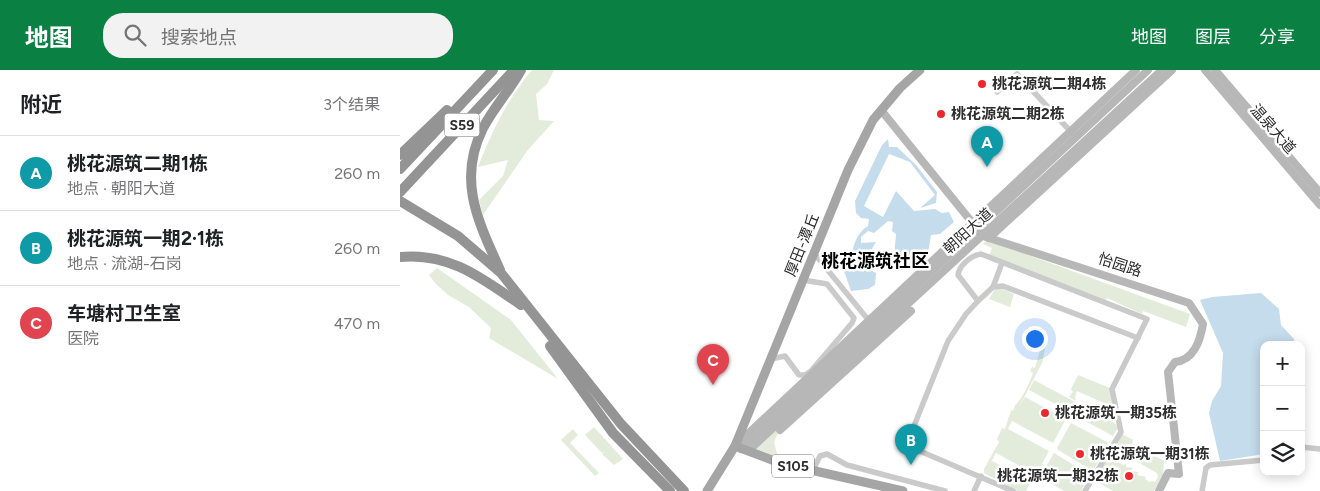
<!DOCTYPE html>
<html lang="zh">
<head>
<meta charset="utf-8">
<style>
  :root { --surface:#fff; --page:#f2f2f2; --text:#202124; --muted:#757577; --line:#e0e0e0; --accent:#0b8043 }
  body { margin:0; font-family:Figtree,"Noto Sans SC",sans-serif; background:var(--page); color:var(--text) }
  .controls { position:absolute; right:15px; bottom:15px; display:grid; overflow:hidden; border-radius:10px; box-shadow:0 2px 12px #0003 }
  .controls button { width:45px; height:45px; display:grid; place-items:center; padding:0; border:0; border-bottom:1px solid var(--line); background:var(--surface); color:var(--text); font:25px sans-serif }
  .you { position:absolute; left:634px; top:268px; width:18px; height:18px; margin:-12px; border:4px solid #fff; border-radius:50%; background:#1a73e8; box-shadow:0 0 0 8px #1a73e833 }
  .badge { display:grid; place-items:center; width:32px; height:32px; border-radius:50%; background:var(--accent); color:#fff; font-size:16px; font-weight:700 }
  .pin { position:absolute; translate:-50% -41px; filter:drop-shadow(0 1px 2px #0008) }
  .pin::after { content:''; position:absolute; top:26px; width:18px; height:15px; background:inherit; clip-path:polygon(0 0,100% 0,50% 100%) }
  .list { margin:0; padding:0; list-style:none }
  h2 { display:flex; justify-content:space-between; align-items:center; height:65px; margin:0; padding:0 20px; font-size:21px }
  h2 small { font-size:16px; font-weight:400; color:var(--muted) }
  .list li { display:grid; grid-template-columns:32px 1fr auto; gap:15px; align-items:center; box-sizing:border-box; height:75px; padding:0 20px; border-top:1px solid var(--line) }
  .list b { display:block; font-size:19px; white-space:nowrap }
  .list p { margin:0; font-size:16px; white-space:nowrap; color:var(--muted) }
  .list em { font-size:16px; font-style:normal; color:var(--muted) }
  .icon { flex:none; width:28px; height:28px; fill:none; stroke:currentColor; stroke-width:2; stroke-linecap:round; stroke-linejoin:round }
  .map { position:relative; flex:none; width:920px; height:421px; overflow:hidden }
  header { display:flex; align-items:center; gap:30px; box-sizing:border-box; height:70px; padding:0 25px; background:var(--accent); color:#fff }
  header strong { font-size:24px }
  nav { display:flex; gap:28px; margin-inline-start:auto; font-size:18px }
  .search { width:350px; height:45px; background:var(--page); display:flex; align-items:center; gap:12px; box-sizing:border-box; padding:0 18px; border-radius:20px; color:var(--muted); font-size:19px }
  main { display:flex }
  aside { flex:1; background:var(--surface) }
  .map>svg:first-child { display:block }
  .green { fill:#e3ecda }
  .water { fill:#c5dced }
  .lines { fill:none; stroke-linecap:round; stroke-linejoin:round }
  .street { stroke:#cacaca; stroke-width:5.5 }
  .secondary { stroke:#b7b7b7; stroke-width:8 }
  .primary { stroke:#a5a5a5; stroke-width:9 }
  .highway { stroke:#949494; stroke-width:10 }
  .poi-dot { fill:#ed272e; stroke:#fff; stroke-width:2 }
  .labels { text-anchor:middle; stroke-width:5; stroke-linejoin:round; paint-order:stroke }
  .shield { fill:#fff; stroke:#6c6c6c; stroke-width:1 }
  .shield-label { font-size:14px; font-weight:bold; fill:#2d2d2d }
  .poi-label { font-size:15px; font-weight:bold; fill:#2d2d2d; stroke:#fff; text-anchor:start }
  .street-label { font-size:15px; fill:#2d2d2d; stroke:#fff }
  .quarter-label { font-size:18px; font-weight:bold; fill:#000; stroke:#fff }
</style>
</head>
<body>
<header>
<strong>地图</strong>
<div class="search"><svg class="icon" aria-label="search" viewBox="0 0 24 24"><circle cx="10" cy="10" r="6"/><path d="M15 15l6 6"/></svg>搜索地点</div>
<nav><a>地图</a><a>图层</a><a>分享</a></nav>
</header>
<main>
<aside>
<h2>附近<small>3个结果</small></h2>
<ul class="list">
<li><span class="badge" style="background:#0f9aa8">A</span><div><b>桃花源筑二期1栋</b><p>地点 · 朝阳大道</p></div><em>260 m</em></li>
<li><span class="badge" style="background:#0f9aa8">B</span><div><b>桃花源筑一期2·1栋</b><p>地点 · 流湖-石岗</p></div><em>260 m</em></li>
<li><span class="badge" style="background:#e0444e">C</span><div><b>车塘村卫生室</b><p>医院</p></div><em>470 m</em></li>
</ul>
</aside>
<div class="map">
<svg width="920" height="421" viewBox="0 0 920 421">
  <rect width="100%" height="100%" fill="#fff"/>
  <g class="green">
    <path d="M132,0H154L147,14L136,24L139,50L154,51L127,81L83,145L79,130L103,106L108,90L78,97C92,61 107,30 132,0Z"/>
    <path d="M587,170L790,244L786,257L743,241L742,244L707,228L706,230L589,186L592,178L583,174Z"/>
    <path d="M37,198L111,250L158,309L89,268L91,258L69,237L48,225L35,213L29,205Z"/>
    <path d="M601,218L614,224L610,237L589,229L595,219Z"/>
    <path d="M641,277L645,279L642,293L618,339L625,327L666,349L653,373L612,351L608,359L649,381L636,405L596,383L588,398L592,391L631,411L626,421H617L584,403V399L599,372L597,369L602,358L605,359L611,340L613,341L615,335C622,330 630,312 633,303L630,301L632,297L635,298Z"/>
    <path d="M678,305L710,318L713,337L677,321L675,327L676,331L669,327L673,322L671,319Z"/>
    <path d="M634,310L675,332L670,342L629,320Z"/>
    <path d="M680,334L716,354L718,358L713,366L674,345Z"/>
    <path d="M671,353L709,373L693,401L658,380L657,378Z"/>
    <path d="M194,357L223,389L214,395L202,384L206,380L202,383L185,365Z"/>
    <path d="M173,359L178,365L170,373L199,403L195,406L161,370Z"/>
    <path d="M375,359L378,363L374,372L378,387L376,388L358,382L355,377Z"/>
    <path d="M722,364L733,370L732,373L764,391L763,406L754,421H713L694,410L709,386L719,390L718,392L723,395L726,394V397L733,398L731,401L739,402L737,405L746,407L745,409L750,412L752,411L755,412L758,407L757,403L713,378Z"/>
    <path d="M654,383L690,405L681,421H664L640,407Z"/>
  </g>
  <g class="water">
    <path d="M488,69L489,77H497L516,95L537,122L536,133L520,138L535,125L510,92L489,84L464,136L483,147L496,121L514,141L535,139L542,143L549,142L554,152L540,164L531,165L528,183L522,187L516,184L514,188L517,191L515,193L510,190V185L507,189L508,194L501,195L502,182L494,188L496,164L492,161L493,152L488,151L474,163L468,161L461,167V173L476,172L470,182L471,190L460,191L468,199L476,203L475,215L468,219L451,221L444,201C455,187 450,167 468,156L469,149L461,148L456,143L455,131L482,75Z"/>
    <path d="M861,223L879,239L881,255L894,269V275H864V384L820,391L809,343L812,331L821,316L823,283L800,230L812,227Z"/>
  </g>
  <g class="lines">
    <g class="street">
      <path d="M597,22L617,4L673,64"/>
      <path d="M413,182L470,252"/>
      <path d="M593,217L603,216L738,268"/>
      <path d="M578,231L593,217L602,193"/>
      <path d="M371,289L385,286L399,305H405L411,301L452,253L454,248L427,214L403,210"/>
      <path d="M901,377L920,379"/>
      <path d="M413,400L420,386L427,384L447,395L545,421"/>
      <path d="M574,421L581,406"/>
      <path d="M613,421L515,379L510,376L508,371L548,271L566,244L578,231L558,205C559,196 571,185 581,184L747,249L712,319L721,362L685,421"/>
      <path d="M802,421L806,398L810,395L864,390"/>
    </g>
    <g class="secondary">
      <path d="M805,0L920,135"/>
      <path d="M815,0L920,123"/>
      <path d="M481,40L583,166L789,233L803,254C800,271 794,290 775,292L768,302L779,404L768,403L759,421"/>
      <path d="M589,168L772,0"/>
      <path d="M380,360L511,241"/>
      <path d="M335,376L736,0"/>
      <path d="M341,379L748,0"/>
      <path d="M348,381L762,0"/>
    </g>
    <g class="primary">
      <path d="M335,376L448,100L473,50L500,18L520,0"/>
      <path d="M307,421L335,376L380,393L503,421"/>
    </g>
    <g class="highway">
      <path d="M0,85L47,40"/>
      <path d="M0,99L93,0"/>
      <path d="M0,122L114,0"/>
      <path d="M0,131L58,166L101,203L221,354L284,421"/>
      <path d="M0,187C50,182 83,209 121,235"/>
      <path d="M100,200C78,151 57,110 83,58C94,37 110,20 121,0"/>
      <path d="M150,276L213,363L270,421"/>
    </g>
  </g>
  <g class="poi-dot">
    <circle cx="582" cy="14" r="5"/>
    <circle cx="541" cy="44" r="5"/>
    <circle cx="645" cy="343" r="5"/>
    <circle cx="680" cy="384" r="5"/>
    <circle cx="729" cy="406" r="5"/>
  </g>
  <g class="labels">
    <g class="shield">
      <rect x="44.5" y="43.5" width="35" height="23" rx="4"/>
      <rect x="372" y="384.5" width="42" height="23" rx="4"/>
    </g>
    <g class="shield-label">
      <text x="62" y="60">S59</text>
      <text x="393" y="401">S105</text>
    </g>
    <g class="poi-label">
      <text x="592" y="19">桃花源筑二期4栋</text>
      <text x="551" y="49">桃花源筑二期2栋</text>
      <text x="655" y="348">桃花源筑一期35栋</text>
      <text x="690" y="389">桃花源筑一期31栋</text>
      <text x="719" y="411" text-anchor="end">桃花源筑一期32栋</text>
    </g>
    <g class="street-label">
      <text transform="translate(873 59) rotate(49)" y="5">温泉大道</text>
      <text transform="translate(568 161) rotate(-42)" y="5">朝阳大道</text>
      <text transform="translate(402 175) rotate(-68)" y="5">厚田-潭丘</text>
      <text transform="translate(720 195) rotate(18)" y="5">怡园路</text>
    </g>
    <g class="quarter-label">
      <text x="475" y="197">桃花源筑社区</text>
    </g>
  </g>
</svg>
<div class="controls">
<button>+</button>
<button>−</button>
<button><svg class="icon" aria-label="layers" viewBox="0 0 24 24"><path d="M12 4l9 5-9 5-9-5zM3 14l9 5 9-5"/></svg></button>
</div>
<div class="you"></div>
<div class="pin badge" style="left:587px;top:97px;background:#0f9aa8">A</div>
<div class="pin badge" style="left:511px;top:395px;background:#0f9aa8">B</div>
<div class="pin badge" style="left:313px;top:315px;background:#e0444e">C</div>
</div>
</main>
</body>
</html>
